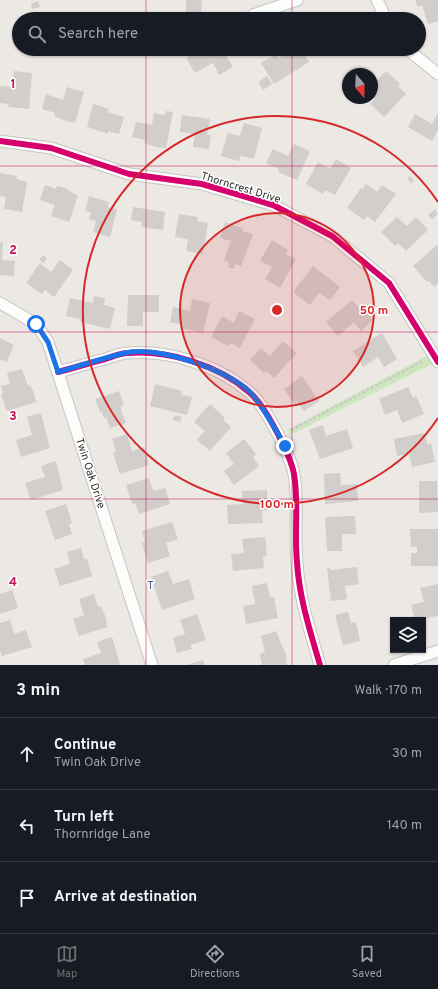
<!DOCTYPE html>
<html lang="en">
<head>
<meta charset="utf-8">
<style>
  :root { --surface:#171b24; --page:#20242c; --text:#f1f3f6; --muted:#9ea1a6; --line:#363941; --accent:#706f6e }
  body { margin:0; font-family:Overpass,sans-serif; background:var(--page); color:var(--text) }
  .controls { position:absolute; right:12px; bottom:12px; display:grid; overflow:hidden; border-radius:0px; box-shadow:0 1px 3px #0004 }
  .controls button { width:36px; height:36px; display:grid; place-items:center; padding:0; border:0; border-bottom:1px solid var(--line); background:var(--surface); color:var(--text); font:20px sans-serif }
  .compass { position:absolute; left:342px; top:68px; width:36px; height:36px; border-radius:50%; background:var(--surface); box-shadow:0 1px 3px #0004; rotate:161deg }
  .stop { position:absolute; width:12px; height:12px; margin:-9px; border:3px solid #1a73e8; border-radius:50%; background:#fff }
  .stop.end { background:#1a73e8; border-color:#fff; box-shadow:0 1px 4px #0008 }
  .list { margin:0; padding:0; list-style:none }
  h2 { display:flex; justify-content:space-between; align-items:center; height:52px; margin:0; padding:0 16px; font-size:17px }
  h2 small { font-size:13px; font-weight:400; color:var(--muted) }
  .list li { display:grid; grid-template-columns:26px 1fr auto; gap:12px; align-items:center; box-sizing:border-box; height:72px; padding:0 16px; border-top:1px solid var(--line) }
  .list b { display:block; font-size:15px; white-space:nowrap }
  .list p { margin:0; font-size:13px; white-space:nowrap; color:var(--muted) }
  .list em { font-size:13px; font-style:normal; color:var(--muted) }
  .icon { flex:none; width:22px; height:22px; fill:none; stroke:currentColor; stroke-width:2; stroke-linecap:round; stroke-linejoin:round }
  .map { position:relative; flex:none; width:438px; height:665px; overflow:hidden }
  .search { position:absolute; background:var(--surface); box-shadow:0 1px 3px #0004; left:12px; right:12px; top:12px; height:44px; display:flex; align-items:center; gap:10px; box-sizing:border-box; padding:0 14px; border-radius:22px; color:var(--muted); font-size:15px }
  .sheet { height:268px; background:var(--surface) }
  nav { display:flex; justify-content:space-around; align-items:center; box-sizing:border-box; height:56px; border-top:1px solid var(--line); background:var(--surface); font-size:11px; color:var(--muted) }
  nav a { display:grid; justify-items:center; gap:2px }
  nav .on { color:var(--accent) }
  .map>svg:first-child { display:block }
  .green { fill:#cee6be }
  .building { fill:#d1cecb }
  .lines { fill:none; stroke-linecap:round; stroke-linejoin:round }
  .street-casing { stroke:#c5c4c5; stroke-width:13 }
  .path { stroke:#c9c9c8; stroke-width:2.5; stroke-dasharray:3 2; stroke-linecap:butt }
  .street { stroke:#fcfcfb; stroke-width:11 }
  .cycleway-casing { stroke:#fff; stroke-width:8 }
  .cycleway { stroke:#d6006c; stroke-width:6 }
  .route { stroke:#1a73e8; stroke-width:5 }
  .grid { fill:none; stroke:#c2185b; stroke-width:1; stroke-opacity:0.55 }
  .ring { fill:none; stroke:#d62828; stroke-width:2 }
  .labels { text-anchor:middle; stroke-width:3; stroke-linejoin:round; paint-order:stroke }
  .street-label { font-size:11px; fill:#2e2e2e; stroke:#fff }
  .neighbourhood-label { font-size:12px; letter-spacing:1px; fill:#4d5680; stroke:#fff }
  .grid-label { font-size:13px; text-anchor:middle; font-weight:bold; fill:#c2185b; stroke:#fff; stroke-width:3; stroke-linejoin:round; paint-order:stroke }
  .centre { fill:#d62828; stroke:#fff; stroke-width:2 }
  .ring-label { font-size:12px; text-anchor:middle; font-weight:bold; fill:#d62828; stroke:#fff; stroke-width:3; stroke-linejoin:round; paint-order:stroke }
</style>
</head>
<body>
<div class="map">
<svg width="438" height="665" viewBox="0 0 438 665">
  <rect width="100%" height="100%" fill="#ece8e4"/>
  <path class="green" d="M438,350V361L290,435L287,430Z"/>
  <g class="building">
    <path d="M186,0H202L201,13H204L205,19H174V18L186,17Z"/>
    <path d="M415,0H438V21L428,24L422,5L418,7Z"/>
    <path d="M38,1L40,7L32,9L31,4Z"/>
    <path d="M201,49H222L233,67L219,75L213,63L195,73L186,58Z"/>
    <path d="M294,49H301L309,62L274,84L261,63L276,54L279,58Z"/>
    <path d="M345,49H358L346,53Z"/>
    <path d="M14,71L32,73L29,109L8,107L9,104L0,103V86L13,87Z"/>
    <path d="M386,71L400,84L398,86L406,94L384,117L370,104L375,99L372,96V91L378,85L375,82Z"/>
    <path d="M267,76L272,84L263,90L258,82Z"/>
    <path d="M67,87L84,92L75,123L66,121L54,116L55,113L42,109L46,94L63,100Z"/>
    <path d="M93,104L109,109L108,112L124,117L119,134L108,131V134L87,127Z"/>
    <path d="M166,111L173,112L166,148L156,147L144,143L145,140L132,137L136,122L152,125L154,113L165,115Z"/>
    <path d="M438,113V130L432,141L408,127L415,114L432,124Z"/>
    <path d="M182,115L210,119L207,135H211L209,149L193,147L195,134L180,132Z"/>
    <path d="M244,123L262,128L254,159L241,156L239,161L221,156L228,133L240,136Z"/>
    <path d="M294,144L310,151L297,180L278,172L279,169L266,163L273,149L288,156Z"/>
    <path d="M336,159L351,168L335,195L325,190L323,194L306,184L318,162L330,169Z"/>
    <path d="M0,173L17,176L16,179L27,182L22,212L4,209L6,197L0,196Z"/>
    <path d="M410,176L414,180L412,183L407,179Z"/>
    <path d="M366,184L377,192L382,185L396,194L375,222L367,216L364,220L347,208L361,188L363,189Z"/>
    <path d="M45,185L56,189L57,186L65,188L78,196L69,222L51,216L55,205L40,200Z"/>
    <path d="M89,196L109,202L108,207L117,209L110,237L93,232L96,221L89,219L91,212L85,211Z"/>
    <path d="M133,207L165,212L163,230L141,227L142,222L131,220Z"/>
    <path d="M435,209L438,214L432,219L428,215Z"/>
    <path d="M179,214L198,217L197,221L208,223L203,254L186,251L188,239L175,237Z"/>
    <path d="M397,217L407,226L416,217L428,230L406,251L398,243L395,246L381,232Z"/>
    <path d="M225,222L243,228L242,231L253,234L241,266L235,264L234,269L228,267L229,262L224,260L231,241L220,238Z"/>
    <path d="M272,240L288,250L286,254L296,259L280,288L265,279L272,267L260,261Z"/>
    <path d="M0,242H3L2,260L15,261L14,276L0,275Z"/>
    <path d="M438,244V284L434,287L429,281L427,282L413,266Z"/>
    <path d="M43,255L47,258L44,263L39,260Z"/>
    <path d="M60,260L73,270L54,297L45,290L42,294L26,283L40,263L51,272Z"/>
    <path d="M313,266L340,287L330,300L319,293L310,305L293,292Z"/>
    <path d="M128,295H159V312H143V326H127Z"/>
    <path d="M94,296L105,298L104,305L115,308L110,329L80,322V319L66,316L70,298L93,303Z"/>
    <path d="M192,299L210,303L203,333L182,328L183,325L170,322L173,307L190,311Z"/>
    <path d="M352,300L359,308L361,306L373,320L361,331L354,322L338,336L326,322Z"/>
    <path d="M239,311L255,319L240,348L230,343L228,346L211,337L222,316L234,323Z"/>
    <path d="M382,333L397,359L384,367L378,357L363,367L353,351Z"/>
    <path d="M0,338L14,345L7,362L0,359Z"/>
    <path d="M283,341L297,353L274,378L266,371L264,373L250,360L261,348L270,356Z"/>
    <path d="M22,369L28,386L30,385L34,393L36,402L7,411L1,394L3,393L1,386L10,384L7,373Z"/>
    <path d="M302,376L319,401L304,411L297,402L295,404L284,389Z"/>
    <path d="M155,384L182,391L181,395L192,397L187,415L150,406Z"/>
    <path d="M408,387L413,398L416,396L424,414L402,423L397,410L385,415L379,399Z"/>
    <path d="M119,391L124,405L120,407L126,423L110,428L106,417L104,418L102,412H100L95,399Z"/>
    <path d="M210,404L225,418L223,420L231,427L210,451L197,440L205,431L194,422Z"/>
    <path d="M41,413L50,448L21,457L16,440L32,435L27,417Z"/>
    <path d="M175,415L182,417L180,422L173,420Z"/>
    <path d="M323,425L326,436L347,429L353,448L320,459L309,430Z"/>
    <path d="M425,433L427,444L431,443L435,462L412,467L409,454L397,456L394,439Z"/>
    <path d="M127,434L132,451L144,447L149,465L120,474L113,453L116,452L112,439Z"/>
    <path d="M244,439L256,454L253,457L259,466L234,485L224,471L234,464L226,453Z"/>
    <path d="M56,461L63,490L31,500L25,483L45,477L41,466Z"/>
    <path d="M340,473L341,485L357,484L358,501L325,504L324,474Z"/>
    <path d="M149,478L153,491L165,488L170,504L139,514L135,503L132,504L126,485Z"/>
    <path d="M419,481H437L438,512L419,513Z"/>
    <path d="M267,490L268,510L262,511L263,523L228,524L227,505L243,504L242,491Z"/>
    <path d="M66,504L72,523L69,524L72,534L55,540L45,511Z"/>
    <path d="M355,516L356,534H342V551H327L325,517Z"/>
    <path d="M172,522L178,539L166,543L170,556L148,563L142,543L145,542L142,531Z"/>
    <path d="M410,529H438V566H411V553H417V547H411Z"/>
    <path d="M265,537L267,556L263,557L264,568L233,571L231,554L244,553L242,539Z"/>
    <path d="M81,548L84,559H87L92,576L60,586L54,569L70,564L67,552Z"/>
    <path d="M357,567L359,584L345,586L347,599L331,601L327,568H330L331,570Z"/>
    <path d="M168,571L173,584L189,579L195,599L162,610L151,577Z"/>
    <path d="M267,583L270,597H274L278,618L246,624L243,606L255,604L252,586Z"/>
    <path d="M438,584V616L415,620L411,605L424,602L420,588Z"/>
    <path d="M12,590L18,608L0,614V594Z"/>
    <path d="M94,594L98,607L101,606L106,618L107,627L79,636L73,619L84,615L79,599Z"/>
    <path d="M348,612L351,623L356,622L360,641L343,645L335,615Z"/>
    <path d="M197,614L206,640L190,645L192,649L177,653L173,638L185,634L180,620Z"/>
    <path d="M10,620L14,634L26,630L32,647L2,656L0,651V623Z"/>
    <path d="M276,631L286,655L287,665H262L260,654L265,652L261,636Z"/>
    <path d="M112,637L120,665H85L83,659L101,653L97,642Z"/>
    <path d="M203,660L205,665H187Z"/>
  </g>
  <g class="lines">
    <g class="street-casing">
      <g id="street">
        <path d="M377,0L386,19"/>
        <path d="M253,15L297,0"/>
        <path d="M407,49L438,74"/>
        <path d="M0,141L51,148L129,174L202,184L273,205L332,236L389,283L438,362"/>
        <path d="M0,303L36,324L48,342L152,665"/>
        <path d="M58,372C74,368 89,363 105,359C112,357 120,353 128,353C169,350 218,365 249,392C265,405 290,454 294,474C299,503 294,532 297,562C299,597 310,631 320,665"/>
        <path d="M394,665L438,651"/>
      </g>
    </g>
    <path class="path" d="M291,430L423,361"/>
    <use href="#street" class="street"/>
    <g class="cycleway-casing">
      <g id="cycleway">
        <path d="M0,141L51,148L129,174L202,184L273,205L332,236L389,283L438,362"/>
        <path d="M58,372C74,368 89,363 105,359C112,357 120,353 128,353C169,350 218,365 249,392C265,405 290,454 294,474C299,503 294,532 297,562C299,597 310,631 320,665"/>
      </g>
    </g>
    <use href="#cycleway" class="cycleway"/>
  </g>
  <g class="lines">
    <path class="route" d="M36,324L48,342L58,372C80,366 103,358 125,353C159,346 225,369 250,392C262,404 276,431 285,446"/>
  </g>
  <path class="grid" d="M146,0V19M292,0V19M146,49V665M292,49V665M0,166H438M0,332H438M0,499H438"/>
  <circle cx="277" cy="310" r="97" fill="#d62828" fill-opacity=".12"/>
  <g class="ring">
    <circle cx="277" cy="310" r="97"/>
    <path d="M438 418A194 194 0 1 1 438 202"/>
  </g>
  <g class="labels">
    <g class="street-label">
      <text transform="translate(241 187) rotate(17)" y="4">Thorncrest Drive</text>
      <text transform="translate(91 473) rotate(72)" y="4">Twin Oak Drive</text>
    </g>
    <g class="neighbourhood-label">
      <text x="151" y="589">T</text>
    </g>
  </g>
  <g class="grid-label">
    <text x="13" y="88">1</text>
    <text x="13" y="254">2</text>
    <text x="13" y="420">3</text>
    <text x="13" y="586">4</text>
  </g>
  <circle cx="277" cy="310" r="6" class="centre"/>
  <g class="ring-label">
    <text x="374" y="314">50 m</text>
    <text x="277" y="508">100 m</text>
  </g>
</svg>
<div class="controls">
<button><svg class="icon" aria-label="layers" viewBox="0 0 24 24"><path d="M12 4l9 5-9 5-9-5zM3 14l9 5 9-5"/></svg></button>
</div>
<svg class="compass" viewBox="-18 -18 36 36"><path d="M0-13l5 13h-10z" fill="#e53935"/><path d="M0 13l5-13h-10z" fill="#9ea1a6"/></svg>
<div class="stop" style="left:36px;top:324px"></div>
<div class="stop end" style="left:285px;top:446px"></div>
<div class="search"><svg class="icon" aria-label="search" viewBox="0 0 24 24"><circle cx="10" cy="10" r="6"/><path d="M15 15l6 6"/></svg>Search here</div>
</div>
<section class="sheet">
<h2>3 min<small>Walk · 170 m</small></h2>
<ul class="list">
<li><svg class="icon" aria-label="ahead" viewBox="0 0 24 24"><path d="M12 20V5M6 11l6-6 6 6"/></svg><div><b>Continue</b><p>Twin Oak Drive</p></div><em>30 m</em></li>
<li><svg class="icon" aria-label="left" viewBox="0 0 24 24"><path d="M17 20v-9H6M10 6l-5 5 5 5"/></svg><div><b>Turn left</b><p>Thornridge Lane</p></div><em>140 m</em></li>
<li><svg class="icon" aria-label="arrive" viewBox="0 0 24 24"><path d="M6 21V4h12l-3 4 3 4H6"/></svg><div><b>Arrive at destination</b></div></li>
</ul>
</section>
<nav>
<a class="on"><svg class="icon" aria-label="map" viewBox="0 0 24 24"><path d="M3 6l6-2 6 2 6-2v14l-6 2-6-2-6 2zM9 4v14M15 6v14"/></svg>Map</a>
<a><svg class="icon" aria-label="directions" viewBox="0 0 24 24"><path d="M12 3l9 9-9 9-9-9zM9 14v-3h6M13 9l2 2-2 2"/></svg>Directions</a>
<a><svg class="icon" aria-label="saved" viewBox="0 0 24 24"><path d="M7 4h10v16l-5-4-5 4z"/></svg>Saved</a>
</nav>
</body>
</html>
